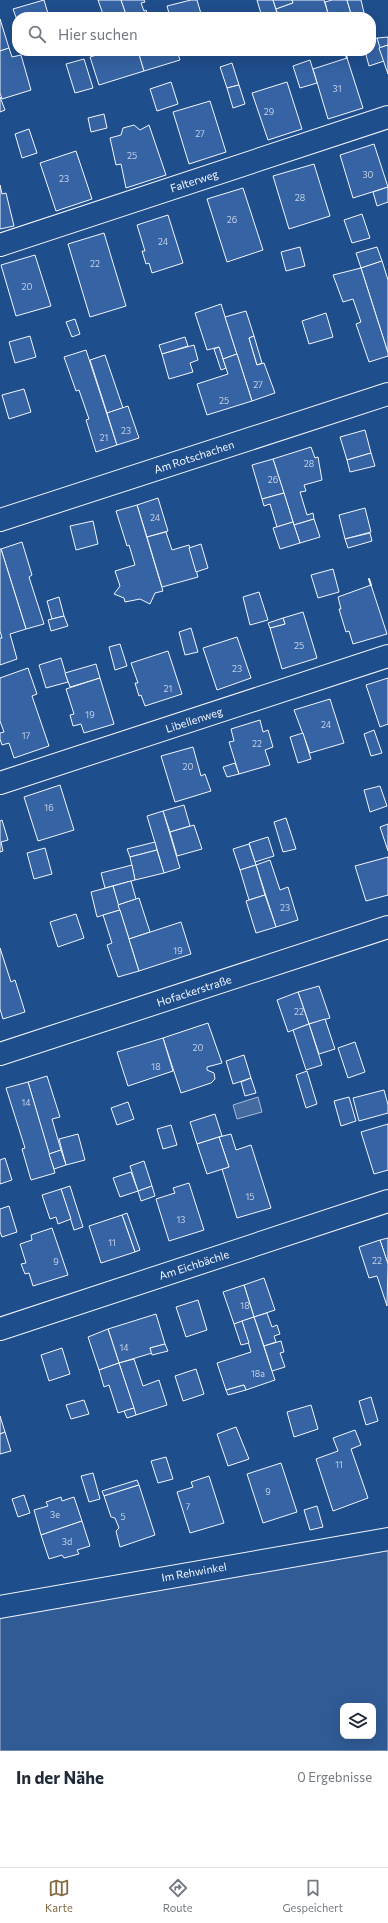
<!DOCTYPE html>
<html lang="de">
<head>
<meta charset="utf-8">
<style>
  :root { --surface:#fff; --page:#f6f6f7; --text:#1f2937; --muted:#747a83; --line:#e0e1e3; --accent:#846941 }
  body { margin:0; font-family:Commissioner,sans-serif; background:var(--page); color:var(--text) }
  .controls { position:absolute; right:12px; bottom:12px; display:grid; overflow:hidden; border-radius:8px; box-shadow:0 4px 16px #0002 }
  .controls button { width:36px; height:36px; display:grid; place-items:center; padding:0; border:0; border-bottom:1px solid var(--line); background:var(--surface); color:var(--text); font:20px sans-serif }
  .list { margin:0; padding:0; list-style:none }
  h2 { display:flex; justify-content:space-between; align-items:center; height:52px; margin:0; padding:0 16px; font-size:17px }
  h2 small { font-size:13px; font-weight:400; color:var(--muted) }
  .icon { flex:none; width:22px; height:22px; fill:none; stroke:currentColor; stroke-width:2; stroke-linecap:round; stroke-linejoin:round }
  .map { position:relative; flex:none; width:388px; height:1751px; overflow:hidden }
  .search { position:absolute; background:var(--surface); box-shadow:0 4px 16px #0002; left:12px; right:12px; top:12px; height:44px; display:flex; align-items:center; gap:10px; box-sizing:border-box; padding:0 14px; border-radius:16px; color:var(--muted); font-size:15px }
  .sheet { height:116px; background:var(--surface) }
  nav { display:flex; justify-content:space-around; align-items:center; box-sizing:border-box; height:56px; border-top:1px solid var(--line); background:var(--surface); font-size:11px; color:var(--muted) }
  nav a { display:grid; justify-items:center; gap:2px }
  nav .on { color:var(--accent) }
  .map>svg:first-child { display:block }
  .built { fill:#305b95; stroke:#a8bbd7; fill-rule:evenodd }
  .water { fill:#446ba0; stroke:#a8bbd7 }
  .building { fill:#3563a3; stroke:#f2f6ff }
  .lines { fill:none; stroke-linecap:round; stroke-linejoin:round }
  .street-casing { stroke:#f2f6ff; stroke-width:24 }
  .street { stroke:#1f4e8c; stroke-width:22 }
  .wall { stroke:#f2f6ff; stroke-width:2 }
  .labels { text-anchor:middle; stroke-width:3; stroke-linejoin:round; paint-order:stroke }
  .number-label { font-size:9px; fill:#c3d1e8 }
  .street-label { font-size:11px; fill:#f2f6ff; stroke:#1f4e8c }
</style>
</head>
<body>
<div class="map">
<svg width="388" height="1751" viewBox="0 0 388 1751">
  <rect width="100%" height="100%" fill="#1f4e8c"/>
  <path class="built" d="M388,1550V1751H0V1617ZM343,1706H373V1736H343Z"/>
  <path class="water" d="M258,1097L262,1112L237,1119L233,1105Z"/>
  <g class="building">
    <path d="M44,0L49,17H17V20L13,9Z"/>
    <path d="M98,0H121L127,17H104Z"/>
    <path d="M121,0H144L145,2L141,3L144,11L146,10L148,17H127Z"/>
    <path d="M191,0H197L202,17H170L167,6Z"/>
    <path d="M257,0H273L278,16L262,17Z"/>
    <path d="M273,0H292L293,3L276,9Z"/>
    <path d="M292,0H324L328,13L316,17H279L276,9L293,3Z"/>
    <path d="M332,0H347L352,17H322L321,15L328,13L325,2Z"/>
    <path d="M347,0H361L365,17H352Z"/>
    <path d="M0,19L9,48L0,51Z"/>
    <path d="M388,37V45L379,48L377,38Z"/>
    <path d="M377,38L384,61L369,66L365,51H371V40Z"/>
    <path d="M388,45V74L379,48Z"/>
    <path d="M9,48L12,57L21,55L31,90L2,99L0,93V51Z"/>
    <path d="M110,51H138L144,71L99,85L90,57Z"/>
    <path d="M138,51H177L180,60L144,71Z"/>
    <path d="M347,58L363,108L328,119L313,69Z"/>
    <path d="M84,59L93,88L75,93L66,64Z"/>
    <path d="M310,60L317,83L300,88L293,66Z"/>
    <path d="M232,63L239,85L227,88L220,67Z"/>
    <path d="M171,82L178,104L157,111L150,89Z"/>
    <path d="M287,82L302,129L268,140L252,93Z"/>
    <path d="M239,85L245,104L233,108L227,88Z"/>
    <path d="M0,97L5,110L0,112Z"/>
    <path d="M210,101L226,152L189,164L173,112Z"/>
    <path d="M104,114L107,128L91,132L88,118Z"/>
    <path d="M134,125L140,130L149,125L166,175L126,188L121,164L116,165L110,138L121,135L123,128Z"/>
    <path d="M29,129L37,153L22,158L15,134Z"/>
    <path d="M374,144L388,187L353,198L340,155Z"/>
    <path d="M76,151L92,199L56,211L40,163Z"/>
    <path d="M314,164L330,216L289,229L273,176Z"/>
    <path d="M0,185L2,194L6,193L14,226L0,229Z"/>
    <path d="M388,187V202L377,206L373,192Z"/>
    <path d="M243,188L263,250L227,262L207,199Z"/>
    <path d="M362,214L370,238L352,243L344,220Z"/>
    <path d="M168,215L183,263L152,273L149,263L146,264L142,251H145L137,225Z"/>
    <path d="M104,233L126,306L90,317L68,244Z"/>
    <path d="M300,247L305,266L286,271L281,252Z"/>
    <path d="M377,247L382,261L361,268L356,253Z"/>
    <path d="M35,255L51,306L16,316L1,265Z"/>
    <path d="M382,261L388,280V353L361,268Z"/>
    <path d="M361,268L388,353V356L369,362L356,324L361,322L353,299L343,302L333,275Z"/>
    <path d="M221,304L237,354L223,359L219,347L207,350L195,313Z"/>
    <path d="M246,311L254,336L249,338L257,365L264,363L275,393L252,401L225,317Z"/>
    <path d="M326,313L333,337L309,344L302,321Z"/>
    <path d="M75,319L80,334L72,337L66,322Z"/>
    <path d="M30,336L36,357L15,363L9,342Z"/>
    <path d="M254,336L262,363L257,365L249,338Z"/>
    <path d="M185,337L188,346L162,354L159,345Z"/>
    <path d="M194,345L198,360L190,363L193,372L169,379L162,354Z"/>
    <path d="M219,347L226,368L221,370L214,349Z"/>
    <path d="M86,350L117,445L96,452L86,420L89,419L79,390L76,391L64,357Z"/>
    <path d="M237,354L252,401L207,415L197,384L228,374L223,359Z"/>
    <path d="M105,355L123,408L107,413L90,360Z"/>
    <path d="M24,389L31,412L9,419L2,395Z"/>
    <path d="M128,406L139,438L117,445L107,413Z"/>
    <path d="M365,430L371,453L347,460L340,437Z"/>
    <path d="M311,447L315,458L318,457L322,480L304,485L306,491L300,492L307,515L313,513L314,519L294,525L273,459Z"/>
    <path d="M371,453L375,466L350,472L347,460Z"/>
    <path d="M273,459L284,493L262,499L252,465Z"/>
    <path d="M284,493L293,522L277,527L270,504L264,506L262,499Z"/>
    <path d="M158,498L168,531L147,537L137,505Z"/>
    <path d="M137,505L163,591L155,593L150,604L140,599L125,602L124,598L114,594L120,586L115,571L135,565L129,545L127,546L116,511Z"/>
    <path d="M365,508L371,532L345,539L339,515Z"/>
    <path d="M314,519L320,537L300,543L294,525Z"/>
    <path d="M93,521L98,544L76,550L70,526Z"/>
    <path d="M293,522L300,543L280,549L273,528Z"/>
    <path d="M166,532L172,550L189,545L198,577L162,587L147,537Z"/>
    <path d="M370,533L372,541L348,548L345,539Z"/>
    <path d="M22,542L32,575L29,577L44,624L26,629L1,549Z"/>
    <path d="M201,544L208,568L196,572L189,548Z"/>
    <path d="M0,549H1L26,629L10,634L17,659L0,665V638H2L0,631Z"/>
    <path d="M333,569L339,592L318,598L311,575Z"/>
    <path d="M371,585L387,634L353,644L349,631L346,632L339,609H341L338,597Z"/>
    <path d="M259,592L268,620L250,625L243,597Z"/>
    <path d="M59,597L64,616L52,619L47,601Z"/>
    <path d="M303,612L317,658L282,669L270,628L285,624L283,618Z"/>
    <path d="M64,616L68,626L51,631L48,620Z"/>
    <path d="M283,618L285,624L270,628L268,623Z"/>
    <path d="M191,628L198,652L185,655L179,632Z"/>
    <path d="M237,637L251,678L217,690L203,648Z"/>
    <path d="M120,644L127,666L115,670L109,647Z"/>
    <path d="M168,651L182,694L145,706L141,695L139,696L135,683H138L131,663Z"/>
    <path d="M61,658L68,682L46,688L39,665Z"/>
    <path d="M96,664L100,678L70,687L65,673Z"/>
    <path d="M28,668L37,694L32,696L49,746L14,758L9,743L2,745L0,739V733L4,732L0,721V678Z"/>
    <path d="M100,678L114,724L84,733L81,724L73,726L70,715L74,714L66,689Z"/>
    <path d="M388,678V724L380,727L366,685Z"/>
    <path d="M330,699L344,743L310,753L294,710Z"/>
    <path d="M260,720L263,732L268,730L273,747L265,750L270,765L239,774L229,742L234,741L231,729Z"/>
    <path d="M374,730L382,753L371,756L364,734Z"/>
    <path d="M303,733L311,759L298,763L290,737Z"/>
    <path d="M193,747L201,776L205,774L211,791L175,802L161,756Z"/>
    <path d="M235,763L239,774L227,777L223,767Z"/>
    <path d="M60,785L74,830L38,841L24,797Z"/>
    <path d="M380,786L387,806L370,812L364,790Z"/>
    <path d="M184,805L190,826L170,832L163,811Z"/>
    <path d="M163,811L180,868L164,873L147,816Z"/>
    <path d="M286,818L296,849L283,852L274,822Z"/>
    <path d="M2,820L8,840L1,842L3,851L0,852V821Z"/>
    <path d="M388,824V851L380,827Z"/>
    <path d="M194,825L202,849L177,856L170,832Z"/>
    <path d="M268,837L274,856L255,862L249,843Z"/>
    <path d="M155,842L157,850L130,857L127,849Z"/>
    <path d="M249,844L256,865L240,870L233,849Z"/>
    <path d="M45,848L52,874L34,879L27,853Z"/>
    <path d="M157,850L164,873L135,880L130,857Z"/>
    <path d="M388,857V895L366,901L355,866Z"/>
    <path d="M270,860L280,890L288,887L298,920L276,927L256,865Z"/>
    <path d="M132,865L135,880L105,888L101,873Z"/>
    <path d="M256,865L265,895L249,900L240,870Z"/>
    <path d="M131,881L136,899L118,905L113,886Z"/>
    <path d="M113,886L120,910L97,917L91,892Z"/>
    <path d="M265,895L276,927L256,933L246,901Z"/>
    <path d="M139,898L150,932L129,939L118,905Z"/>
    <path d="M120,910L139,971L118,977L107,945L112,943L103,915Z"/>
    <path d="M76,914L84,938L58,947L50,922Z"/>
    <path d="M181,922L191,954L139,971L129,939Z"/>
    <path d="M0,948L11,982L15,980L25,1012L3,1019L0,1009Z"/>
    <path d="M319,986L330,1018L309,1024L298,992Z"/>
    <path d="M298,992L309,1024L288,1032L277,1000Z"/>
    <path d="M325,1019L335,1049L319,1054L309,1024Z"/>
    <path d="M208,1023L222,1063L207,1067V1070L214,1073L215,1079L211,1083L181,1093L163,1038Z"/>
    <path d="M309,1024L322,1065L306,1070L293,1030Z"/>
    <path d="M163,1038L173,1071L128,1086L117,1052Z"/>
    <path d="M355,1042L365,1072L348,1078L338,1048Z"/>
    <path d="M244,1055L251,1078L233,1084L226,1061Z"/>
    <path d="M307,1071L317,1104L306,1108L296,1075Z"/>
    <path d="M47,1076L60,1117L52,1119L61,1150L49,1154L28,1082Z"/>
    <path d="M251,1078L256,1093L245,1096L241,1082Z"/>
    <path d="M28,1082L55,1173L31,1180L22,1149L25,1148L6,1088Z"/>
    <path d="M384,1090L388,1105V1113L359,1121L353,1098Z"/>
    <path d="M349,1097L356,1121L341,1126L334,1101Z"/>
    <path d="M128,1102L134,1119L117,1125L111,1108Z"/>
    <path d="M215,1114L222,1136L197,1144L190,1122Z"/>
    <path d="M388,1124V1170L374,1174L361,1132Z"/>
    <path d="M171,1125L177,1145L163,1149L157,1129Z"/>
    <path d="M78,1134L85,1160L66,1165L59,1139Z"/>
    <path d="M231,1134L236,1150L251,1145L271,1208L237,1218L222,1169L229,1167L219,1137Z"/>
    <path d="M219,1137L229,1167L207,1174L197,1144Z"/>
    <path d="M61,1150L66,1165L54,1169L49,1154Z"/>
    <path d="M5,1158L12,1180L0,1184V1160Z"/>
    <path d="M144,1161L152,1186L138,1191L130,1166Z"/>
    <path d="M131,1172L138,1191L120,1197L113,1178Z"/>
    <path d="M189,1183L204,1230L169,1241L156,1199L175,1193L173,1188Z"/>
    <path d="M70,1186L83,1227L74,1230L61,1189Z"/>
    <path d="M152,1186L155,1196L141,1201L138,1191Z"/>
    <path d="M61,1189L71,1219L58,1224L56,1217L50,1219L42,1195Z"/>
    <path d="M9,1206L17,1232L2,1237L0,1232V1209Z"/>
    <path d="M127,1213L140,1250L135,1252L122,1215Z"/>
    <path d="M122,1215L135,1252L101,1263L89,1226Z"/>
    <path d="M52,1228L68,1275L33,1286L29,1273L25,1274L21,1264L26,1263L20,1244L32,1240L31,1235Z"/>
    <path d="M388,1238V1264L380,1240Z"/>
    <path d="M380,1240L388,1264L387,1306L377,1276L369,1278L359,1247Z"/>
    <path d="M264,1278L275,1310L254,1317L244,1285Z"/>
    <path d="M244,1285L254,1317L234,1324L223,1292Z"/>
    <path d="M198,1300L207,1330L186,1337L176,1307Z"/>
    <path d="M267,1313L272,1327L277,1325L280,1334L274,1336L276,1342L264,1346L254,1317Z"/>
    <path d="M156,1314L165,1344L150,1348L152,1353L119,1363L108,1329Z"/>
    <path d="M254,1317L275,1380L246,1390L244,1385L226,1390L217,1363L251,1352L242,1321Z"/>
    <path d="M242,1321L249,1343L241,1345L234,1324Z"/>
    <path d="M108,1329L119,1363L99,1370L88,1337Z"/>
    <path d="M281,1341L284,1352L280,1353L285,1367L272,1371L264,1346Z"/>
    <path d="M165,1344L168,1351L152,1355L150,1348Z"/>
    <path d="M62,1348L70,1374L49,1381L41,1355Z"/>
    <path d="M134,1359L143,1386L159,1380L167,1405L136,1415L119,1363Z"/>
    <path d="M119,1363L134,1408L118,1413L109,1385L104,1387L99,1370Z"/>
    <path d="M196,1369L204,1394L183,1401L175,1376Z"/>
    <path d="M244,1385L246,1390L228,1395L226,1390Z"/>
    <path d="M371,1397L378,1421L366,1425L359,1401Z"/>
    <path d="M84,1400L89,1414L71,1419L66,1405Z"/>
    <path d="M311,1405L318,1429L294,1437L287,1412Z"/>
    <path d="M134,1408L136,1415L127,1418L124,1411Z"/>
    <path d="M0,1416L5,1432L0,1434Z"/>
    <path d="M236,1427L249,1459L228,1466L217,1434Z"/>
    <path d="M355,1430L361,1445L351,1449L368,1498L333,1511L316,1459L338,1451L333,1438Z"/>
    <path d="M5,1432L11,1451L0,1454V1434Z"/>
    <path d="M166,1457L173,1479L158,1483L151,1461Z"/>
    <path d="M281,1463L297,1512L263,1523L247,1474Z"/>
    <path d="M93,1473L100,1499L89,1502L81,1476Z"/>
    <path d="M209,1476L224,1523L190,1533L177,1492L193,1487L191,1482Z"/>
    <path d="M137,1480L139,1485L104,1496L102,1491Z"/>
    <path d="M139,1485L155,1535L120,1547L116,1531L119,1528L115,1518L111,1517L104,1496Z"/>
    <path d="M24,1495L30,1513L18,1517L12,1499Z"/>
    <path d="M61,1497L62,1501L74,1497L82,1521L41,1535L34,1510L48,1506L46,1502Z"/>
    <path d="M317,1506L323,1527L310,1530L304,1510Z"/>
    <path d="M82,1521L90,1546L77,1550L79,1554L64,1558L62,1555L49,1559L41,1535Z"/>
  </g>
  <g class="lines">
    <g class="street-casing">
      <g id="street">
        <path d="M0,245L388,117"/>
        <path d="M0,520L388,394"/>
        <path d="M0,783L388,656"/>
        <path d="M0,1054L388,927"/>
        <path d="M0,1329L388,1201"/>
        <path d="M0,1607L388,1539"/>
      </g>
    </g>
    <use href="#street" class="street"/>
    <g class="wall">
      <path d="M345,53L347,58"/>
      <path d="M369,579L371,585"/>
    </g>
  </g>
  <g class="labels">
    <g class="number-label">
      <text x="337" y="92">31</text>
      <text x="269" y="115">29</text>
      <text x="200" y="137">27</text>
      <text x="132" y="159">25</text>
      <text x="368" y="178">30</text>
      <text x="64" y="182">23</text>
      <text x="300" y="201">28</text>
      <text x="232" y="223">26</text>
      <text x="163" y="245">24</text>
      <text x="95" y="267">22</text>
      <text x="27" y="290">20</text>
      <text x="258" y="388">27</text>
      <text x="224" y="404">25</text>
      <text x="126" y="434">23</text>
      <text x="104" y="441">21</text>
      <text x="309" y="467">28</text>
      <text x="273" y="483">26</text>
      <text x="155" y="521">24</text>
      <text x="299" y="649">25</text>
      <text x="237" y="672">23</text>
      <text x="168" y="692">21</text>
      <text x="90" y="718">19</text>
      <text x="326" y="728">24</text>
      <text x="26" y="739">17</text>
      <text x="257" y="747">22</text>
      <text x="188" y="770">20</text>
      <text x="49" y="811">16</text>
      <text x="285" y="911">23</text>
      <text x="178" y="954">19</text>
      <text x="299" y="1015">22</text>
      <text x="198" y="1051">20</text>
      <text x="156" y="1070">18</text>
      <text x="26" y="1106">14</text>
      <text x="250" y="1200">15</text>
      <text x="181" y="1223">13</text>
      <text x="112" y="1246">11</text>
      <text x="377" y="1264">22</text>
      <text x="56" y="1265">9</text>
      <text x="245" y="1309">18</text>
      <text x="124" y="1351">14</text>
      <text x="258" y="1377">18a</text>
      <text x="339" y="1468">11</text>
      <text x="268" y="1495">9</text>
      <text x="188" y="1510">7</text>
      <text x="55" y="1518">3e</text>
      <text x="123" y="1520">5</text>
      <text x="67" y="1545">3d</text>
    </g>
    <g class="street-label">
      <text transform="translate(194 181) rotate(-18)" y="4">Falterweg</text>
      <text transform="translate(194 457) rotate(-18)" y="4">Am Rotschachen</text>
      <text transform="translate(194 720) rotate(-18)" y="4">Libellenweg</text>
      <text transform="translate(194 991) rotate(-18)" y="4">Hofackerstraße</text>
      <text transform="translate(194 1265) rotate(-18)" y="4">Am Eichbächle</text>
      <text transform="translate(194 1572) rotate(-10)" y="4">Im Rehwinkel</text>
    </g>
  </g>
</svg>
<div class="controls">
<button><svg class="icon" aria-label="layers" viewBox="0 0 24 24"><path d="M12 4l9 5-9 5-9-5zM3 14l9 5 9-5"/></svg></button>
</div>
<div class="search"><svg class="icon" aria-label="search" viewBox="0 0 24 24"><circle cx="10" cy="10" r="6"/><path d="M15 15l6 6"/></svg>Hier suchen</div>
</div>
<section class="sheet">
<h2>In der Nähe<small>0 Ergebnisse</small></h2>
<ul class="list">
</ul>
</section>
<nav>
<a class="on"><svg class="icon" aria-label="map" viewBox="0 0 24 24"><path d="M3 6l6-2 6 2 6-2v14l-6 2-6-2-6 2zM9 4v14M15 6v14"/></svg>Karte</a>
<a><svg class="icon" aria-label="directions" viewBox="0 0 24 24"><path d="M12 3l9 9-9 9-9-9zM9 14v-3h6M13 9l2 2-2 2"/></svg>Route</a>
<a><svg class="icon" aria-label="saved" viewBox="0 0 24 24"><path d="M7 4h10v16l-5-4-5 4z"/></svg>Gespeichert</a>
</nav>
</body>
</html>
